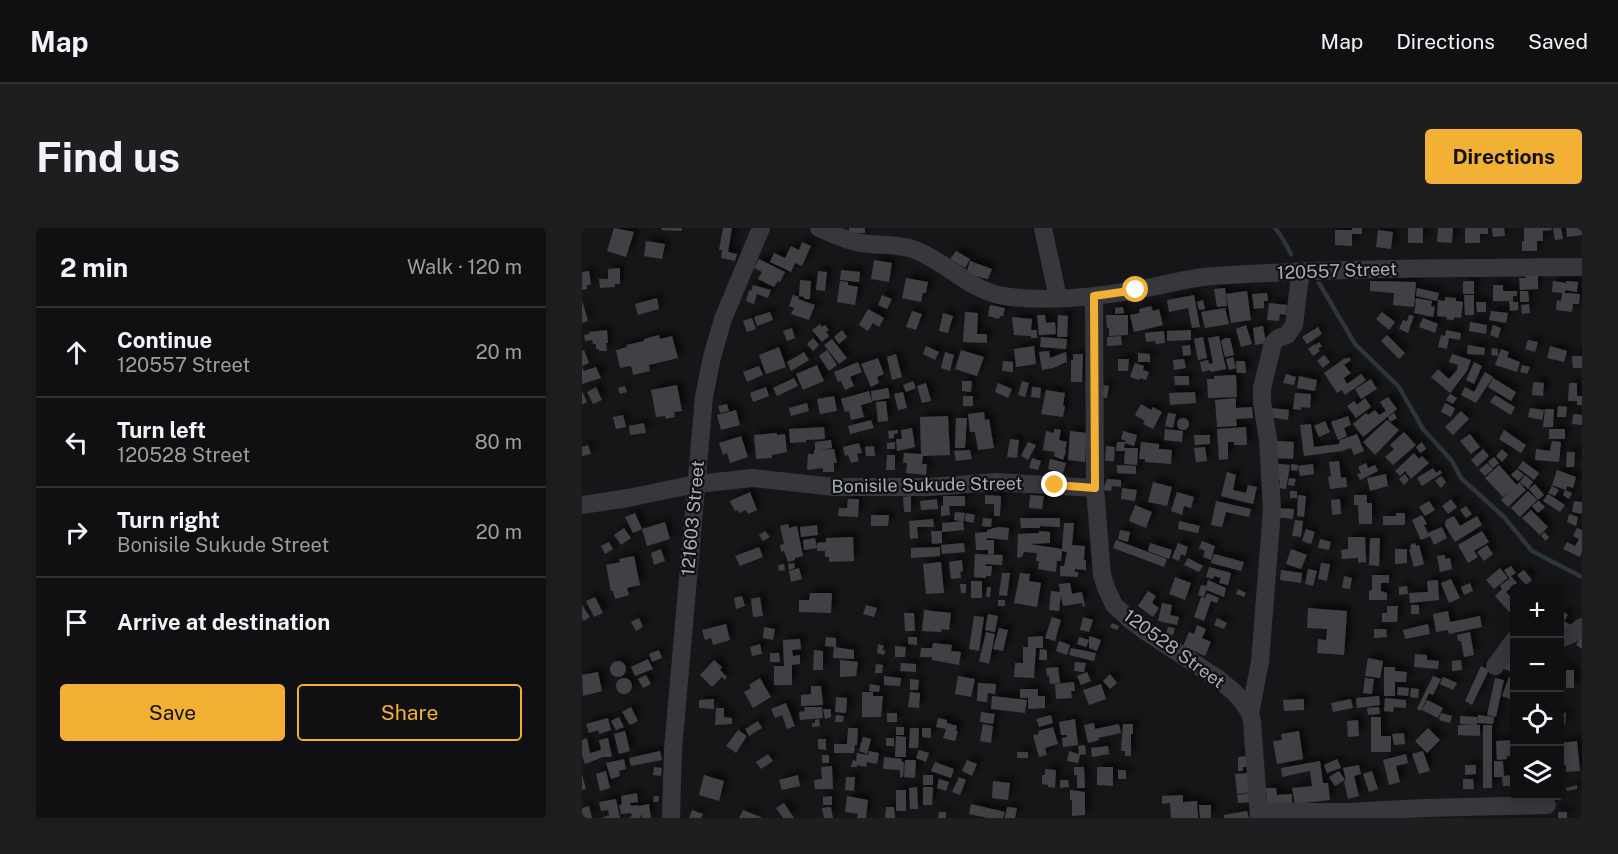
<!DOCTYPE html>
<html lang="en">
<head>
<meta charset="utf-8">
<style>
  :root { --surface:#101012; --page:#1e1e20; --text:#f1f3f6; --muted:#9c9d9f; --line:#303032; --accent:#f2b134 }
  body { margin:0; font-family:"Public Sans",sans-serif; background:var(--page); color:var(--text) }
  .controls { position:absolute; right:18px; bottom:18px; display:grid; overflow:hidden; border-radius:6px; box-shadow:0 3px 15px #0003 }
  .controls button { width:54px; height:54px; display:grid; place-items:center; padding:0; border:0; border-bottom:2px solid var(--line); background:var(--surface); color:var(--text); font:30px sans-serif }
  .stop { position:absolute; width:18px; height:18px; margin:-14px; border:4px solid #f2b134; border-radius:50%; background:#fff }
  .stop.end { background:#f2b134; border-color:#fff; box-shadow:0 2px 6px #0008 }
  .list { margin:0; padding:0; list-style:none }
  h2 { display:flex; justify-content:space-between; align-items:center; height:78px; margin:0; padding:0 24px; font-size:26px }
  h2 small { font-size:20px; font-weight:400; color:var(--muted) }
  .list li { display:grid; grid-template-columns:39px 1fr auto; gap:18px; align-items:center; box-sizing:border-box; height:90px; padding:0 24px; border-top:2px solid var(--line) }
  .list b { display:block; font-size:22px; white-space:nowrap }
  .list p { margin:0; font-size:20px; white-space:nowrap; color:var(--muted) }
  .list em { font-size:20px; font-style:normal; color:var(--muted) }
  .actions { display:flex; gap:12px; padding:18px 24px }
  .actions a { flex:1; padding:14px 0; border:2px solid var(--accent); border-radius:6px; text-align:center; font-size:21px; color:var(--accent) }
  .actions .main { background:var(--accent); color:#111 }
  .icon { flex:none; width:33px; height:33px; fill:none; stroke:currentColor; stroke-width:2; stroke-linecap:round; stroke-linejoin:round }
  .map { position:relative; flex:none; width:1000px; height:590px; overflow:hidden; border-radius:6px }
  header { display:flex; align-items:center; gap:36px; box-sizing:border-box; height:84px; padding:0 30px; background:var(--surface); border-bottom:2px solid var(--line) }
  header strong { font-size:28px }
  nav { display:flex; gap:33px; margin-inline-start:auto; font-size:21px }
  .intro { display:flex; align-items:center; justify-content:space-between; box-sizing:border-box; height:144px; padding:0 36px }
  h1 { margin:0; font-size:42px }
  .button { padding:15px 27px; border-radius:6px; background:var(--accent); color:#111; font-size:21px; font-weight:700 }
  main { display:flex; gap:36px; padding:0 36px }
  aside { flex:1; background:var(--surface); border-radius:6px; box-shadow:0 3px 15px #0003 }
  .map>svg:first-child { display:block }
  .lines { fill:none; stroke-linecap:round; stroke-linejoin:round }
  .stream { stroke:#2c353c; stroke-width:4.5 }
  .building { fill:#404145; filter:url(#shadow) }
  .minor { stroke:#37383d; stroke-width:18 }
  .route { stroke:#f2b134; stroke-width:8 }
  .labels { text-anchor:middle; stroke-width:4.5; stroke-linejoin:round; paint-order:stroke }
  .street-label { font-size:18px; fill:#a8adb8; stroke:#111113 }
</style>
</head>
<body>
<header>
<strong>Map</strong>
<nav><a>Map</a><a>Directions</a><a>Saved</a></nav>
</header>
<div class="intro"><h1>Find us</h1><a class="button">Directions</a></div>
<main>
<aside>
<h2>2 min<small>Walk · 120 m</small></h2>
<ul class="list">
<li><svg class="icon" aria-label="ahead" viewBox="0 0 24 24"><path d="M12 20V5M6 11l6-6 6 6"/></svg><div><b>Continue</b><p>120557 Street</p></div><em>20 m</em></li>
<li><svg class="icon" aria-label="left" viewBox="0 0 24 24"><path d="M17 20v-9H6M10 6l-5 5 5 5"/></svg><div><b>Turn left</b><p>120528 Street</p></div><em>80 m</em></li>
<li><svg class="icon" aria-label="right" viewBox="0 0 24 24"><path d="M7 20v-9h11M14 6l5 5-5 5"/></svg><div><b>Turn right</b><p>Bonisile Sukude Street</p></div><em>20 m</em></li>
<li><svg class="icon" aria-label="arrive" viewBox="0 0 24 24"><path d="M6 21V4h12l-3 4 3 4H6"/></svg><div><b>Arrive at destination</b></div></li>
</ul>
<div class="actions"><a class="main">Save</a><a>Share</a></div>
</aside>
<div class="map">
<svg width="1000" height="590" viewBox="0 0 1000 590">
  <defs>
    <filter id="shadow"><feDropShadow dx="5" dy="-5" stdDeviation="3" flood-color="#0009"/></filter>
  </defs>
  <rect width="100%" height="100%" fill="#161618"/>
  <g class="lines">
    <g class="stream">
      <path d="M693,0L698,6L709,26"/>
      <path d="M737,55L773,116L817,159L841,201L870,233L879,250L922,289L950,323L1000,349"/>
    </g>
  </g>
  <g class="building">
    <path d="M32,0L52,4L44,29L25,23Z"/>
    <path d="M80,0H100V3L79,2Z"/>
    <path d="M141,0H150L146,24L155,26L153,33L139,30L140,22H137Z"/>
    <rect x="267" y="0" width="16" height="5"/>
    <path d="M770,0H780V6H770V18L753,17V2H770Z"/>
    <rect x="826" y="0" width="15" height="15"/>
    <path d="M856,0H871L870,15L855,14Z"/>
    <path d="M883,0H906V6H898V15H883Z"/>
    <path d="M910,0H922L923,8L911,9Z"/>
    <path d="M942,0H969L970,2L961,3V13H955V23H940V13H942Z"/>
    <path d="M971,0H979L981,11L973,12Z"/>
    <path d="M984,0H1000V7L985,9Z"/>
    <path d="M796,2L811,4L809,21L794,19Z"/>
    <path d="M64,13L83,16L80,31L62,28Z"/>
    <path d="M220,14L229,18L220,38L213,35L209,44L188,34L192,25L203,30L209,18L217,22Z"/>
    <path d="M374,23L388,31L383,40L368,31Z"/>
    <path d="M177,31L203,44L198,54L196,53L192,59L176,51L180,44L172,40Z"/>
    <path d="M292,32L310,35L307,54L289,51Z"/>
    <path d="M388,33L410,41L406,51L384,46Z"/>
    <path d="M38,40V56H33V59L18,60L17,51H26V41Z"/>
    <path d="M259,42L278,44L277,54L258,52Z"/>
    <path d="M7,43L9,57H5V61L0,62V44Z"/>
    <path d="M236,43L245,44L243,63L234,62Z"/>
    <path d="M943,48H956V61L938,62L937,50H943Z"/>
    <path d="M324,50L346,54L344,65H341L339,74L320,70Z"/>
    <path d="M218,52L229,53L228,71H222V69L217,68Z"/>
    <path d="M258,53L266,54V57L276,59L273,77L255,74Z"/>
    <path d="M788,53L834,54L832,79L811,77L812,65L788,63Z"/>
    <rect x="881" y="53" width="11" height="13"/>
    <path d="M971,53L984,55V53L996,54L995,64L983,62V65L998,66L997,76H991L990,84L974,82L975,72L979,73L980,65L970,64Z"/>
    <path d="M171,57L189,62L186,70L175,66L172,76L164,73L167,62L169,63Z"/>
    <path d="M911,57H921V63H935V68H931V74H936V82L928,83L927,73H911Z"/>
    <path d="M643,60L645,78L635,79L632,61Z"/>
    <path d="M835,60L857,65L855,73L834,68Z"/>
    <path d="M665,63L669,92L649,95L644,66Z"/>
    <path d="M938,63H946L947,74H938Z"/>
    <path d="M685,65L686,73H682V80L672,81L670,66Z"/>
    <path d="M211,67L217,69L216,71L233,77L227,92L209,86L212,80L207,78Z"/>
    <path d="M300,67L310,71L305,81L296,77Z"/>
    <path d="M612,67L618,99L610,100L606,80L587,84L585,72Z"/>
    <path d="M882,67H892V87H883Z"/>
    <path d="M863,69L874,70V73L881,74L879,90L873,89L871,92L864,91L865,89L855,88L856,72L863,73Z"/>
    <path d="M75,70L77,81L56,87L53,76Z"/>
    <path d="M834,70L850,73L849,78L853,79L851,89L832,85L834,75L833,74Z"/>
    <path d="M0,72L6,93L0,95Z"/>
    <path d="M621,72L623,81L617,82L615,74Z"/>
    <path d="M894,74H904V84H895Z"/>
    <path d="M687,75L705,77L704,87L698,86L697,93L685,92Z"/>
    <path d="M947,76L948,85L940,86L939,77Z"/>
    <path d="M408,77L423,80L421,88H418L417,91L406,88Z"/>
    <path d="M569,78L571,83L577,81L581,97L552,104L548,87L558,85L557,81Z"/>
    <path d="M541,79L542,85L533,86V80Z"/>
    <path d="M643,80L647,96L623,100L619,84Z"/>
    <path d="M286,81L302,90L297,99L291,95L286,103L277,97Z"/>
    <path d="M330,83L340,86L334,102L324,99Z"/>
    <path d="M909,83L926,85L924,95L907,92Z"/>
    <path d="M188,84L191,92L175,98L172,89Z"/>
    <path d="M383,84L396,85L395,106H405V115L381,114Z"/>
    <path d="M800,84L813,94L807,102L794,91Z"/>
    <path d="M361,85L371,88L366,105L357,103Z"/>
    <path d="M455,87H463L464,95L473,94L474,106L457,107Z"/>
    <path d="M476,87L486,88L485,109H475Z"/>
    <path d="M524,87H546V107L527,108V100H525Z"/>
    <path d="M827,87L832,88L826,105L817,101L821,92L825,93Z"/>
    <path d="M430,89L450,91L449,102H455V110H449V108L432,107Z"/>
    <path d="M170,90L174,101L165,104L161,93Z"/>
    <path d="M841,90L856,96L853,105L837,99Z"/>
    <path d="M888,94L905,97L904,106L887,103Z"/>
    <path d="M238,96L240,99L243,97L247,102L244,104L247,108L240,114L230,102Z"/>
    <path d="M664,97L670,116L659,119L654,101Z"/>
    <path d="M911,97L919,100L916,110L908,107Z"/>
    <path d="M681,98L684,115L673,117L671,100Z"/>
    <path d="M736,99L740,106L725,116L720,109Z"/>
    <path d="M210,100L213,110L205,113L201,103Z"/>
    <path d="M25,102L26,115H24L25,123H17V121H14V116H11L10,112L3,113L2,107L7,106V104Z"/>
    <path d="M260,102L265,109L257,116L252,109Z"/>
    <path d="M609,102V112L585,113V103Z"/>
    <path d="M864,102L879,105L878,112L867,110L865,121L856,119L859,107L863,108Z"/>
    <path d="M582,103L583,115L574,116L573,113L564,114L563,105Z"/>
    <path d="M77,107L78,111L90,108L96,130L67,137L68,143L51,147L49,138L38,140L34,122L45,119L44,117L62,113V111Z"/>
    <path d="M805,107L823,125L817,131L799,113Z"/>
    <path d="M539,108L540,117L525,118V109Z"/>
    <path d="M637,108L644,141L629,144L628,142L620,144L618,134L626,132L627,136L631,135L626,110Z"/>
    <path d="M459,109L485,111L484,121L458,119Z"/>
    <path d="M621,109L625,130L616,132L612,111Z"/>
    <path d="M231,110L237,117L231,123L225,116Z"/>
    <path d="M643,110H648L652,127L643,129L639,113Z"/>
    <path d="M250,111L265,130L257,136L242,117Z"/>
    <path d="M946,112L956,114L953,124L943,121Z"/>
    <path d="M737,114L740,118L736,121L738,123L731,128L726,121L733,116L734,117Z"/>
    <path d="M608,117L609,127L601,128L600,118Z"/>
    <path d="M886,117L903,120L902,127L885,126Z"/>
    <path d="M344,118L357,124L353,132L341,126Z"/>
    <path d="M452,118L454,136L434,139L432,121Z"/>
    <path d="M968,118L985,123L982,134L965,130Z"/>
    <path d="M197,119L204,139L184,146L177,127Z"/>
    <path d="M910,120L916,121V128L909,127Z"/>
    <path d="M919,121L927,124L925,129L938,134L935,144L913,137Z"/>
    <path d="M2,122L7,135L0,138V123Z"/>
    <path d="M245,122L255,137L247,143L237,128Z"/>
    <path d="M379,122L402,129L395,148L373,141Z"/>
    <path d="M467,123L468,130L484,124L485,134L471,140L460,142L457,124Z"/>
    <path d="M222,124L227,132L209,143L205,134Z"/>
    <path d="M363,124L372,127L368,143L359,140Z"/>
    <path d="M556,125L568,126V134H556Z"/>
    <path d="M314,126L320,149L310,152L305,129Z"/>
    <path d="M491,126H501L500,154H489V132H491Z"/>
    <path d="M870,126L889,132L885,143L868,165L849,149L856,141L867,151L875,142L876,137L867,134Z"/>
    <path d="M742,127L748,134L741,140L735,133Z"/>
    <path d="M990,128H1000V140H991Z"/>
    <path d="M651,129L654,140L647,142L644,131Z"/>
    <path d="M767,129L769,132L762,137L769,145L762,150L765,156L779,146L784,152L763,167L760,162L755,165L742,145L763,130L765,131Z"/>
    <path d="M296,130L302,146L295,149L297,155L289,159L279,136Z"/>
    <path d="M536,131H547L546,143H536Z"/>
    <path d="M602,131L604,140L592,142L591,132Z"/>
    <path d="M421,133L431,134V144L420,143Z"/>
    <path d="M654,133H663L664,145H655Z"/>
    <path d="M276,134L280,144L268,149L272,158L263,162L259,153L256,154L252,144Z"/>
    <path d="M892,134L900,138L892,156L884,152Z"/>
    <path d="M553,135L562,138L561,142L567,144L564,152L558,150L557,152L548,149Z"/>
    <path d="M235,137L242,153L221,162L214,146Z"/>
    <path d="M940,137L948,139L945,146L938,144Z"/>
    <path d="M177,138L181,147L165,154L161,144Z"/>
    <path d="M0,139L2,143L14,139L19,150L0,156Z"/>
    <path d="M903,144L911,149L894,175L879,167L883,159L892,164Z"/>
    <path d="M704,146L714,149L712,157L701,155Z"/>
    <path d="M654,147L655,169L626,170L625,151H632V148Z"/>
    <path d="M592,148H607V157H593Z"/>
    <path d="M717,148L735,152L733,163L715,160Z"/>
    <path d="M212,150L216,158L195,168L191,160Z"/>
    <path d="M911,150L934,164L929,173L906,159Z"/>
    <path d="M789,151L795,161L779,171L773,161Z"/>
    <path d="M331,153L334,160L324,164L321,157Z"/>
    <path d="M380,153H390L389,164L380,163Z"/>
    <path d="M440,153L447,155L443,169L436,167Z"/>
    <path d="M951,154L962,155L961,168L950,167Z"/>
    <path d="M344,155L349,173L340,175L335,158Z"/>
    <path d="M416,155L430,161L426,170L413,164Z"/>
    <path d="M987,155H995V168H1000V177H995V173H986Z"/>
    <path d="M95,157L100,183L92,184L93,189L84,191L83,188L74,189L69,162Z"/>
    <path d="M520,157L527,158L525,170L518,169Z"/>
    <path d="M43,158L45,164L38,166L36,160Z"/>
    <path d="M14,159L20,172L11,176L5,164Z"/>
    <path d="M184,159L187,168L171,174L168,165Z"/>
    <path d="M450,159L459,160L458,170L449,169Z"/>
    <path d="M306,160L308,170L290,173L289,163Z"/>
    <path d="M464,162L483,165L481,178H483L481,189L459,186Z"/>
    <path d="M0,163L5,174L0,177Z"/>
    <path d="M287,163L290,174L279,177L282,189L269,192L267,183L263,184L259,171Z"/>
    <path d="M321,164L325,180L316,182L312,166Z"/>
    <path d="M613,164L614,175L588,177L587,165Z"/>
    <path d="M713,165L729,166L728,180L719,179V182L711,181Z"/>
    <path d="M868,166L875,170L871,176L864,172Z"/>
    <path d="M913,167L933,179L929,187L908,174Z"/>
    <path d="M252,168L255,183L238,186L235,171Z"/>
    <rect x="381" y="168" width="10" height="10"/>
    <path d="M806,169L815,181L781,209L771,196L784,185L786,187L793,182L797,187L804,183L798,174Z"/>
    <path d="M654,170V180L670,179L671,190L654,191L655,198L635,199L633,172Z"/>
    <path d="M783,170L789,179L774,190L765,178L772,173L775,177Z"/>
    <path d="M304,173L306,193L296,194L294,174Z"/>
    <path d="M225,175L227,183L209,188L207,180Z"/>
    <path d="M863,175L873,180L869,189L859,184Z"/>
    <path d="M145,176L147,183L138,185L136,178Z"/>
    <path d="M559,176L569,182L571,179L580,184L571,201L561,196L563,193L553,187Z"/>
    <path d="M976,178L985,179L984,189H975Z"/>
    <path d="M689,180L707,182L706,192L688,189Z"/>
    <path d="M948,180L962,182L960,192L946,189Z"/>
    <path d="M963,181H972L971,199H961Z"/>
    <path d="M154,182L158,197L139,202L135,187Z"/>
    <path d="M879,183L887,191L871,207L863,199Z"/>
    <path d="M402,184L403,192L407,191L412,220L396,222L393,204H388L386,186Z"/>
    <path d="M586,185L594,186L591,200L583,198Z"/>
    <path d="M812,185L815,190L808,194L806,189Z"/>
    <path d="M991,186L1000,187V197L990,196Z"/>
    <path d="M41,187L44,199L34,201L31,189Z"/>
    <path d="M366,188L368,227L341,228L340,236H345L344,247L324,245L325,235H321L322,225L339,226L338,189Z"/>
    <path d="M766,188L769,197L762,200L765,208L756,212L749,194Z"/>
    <path d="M374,190H385L383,220H373Z"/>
    <circle cx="601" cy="196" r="6"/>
    <path d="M289,192L292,200L268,206L266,198Z"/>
    <path d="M805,192L817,202L793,227L781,214Z"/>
    <path d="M743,193L748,204L737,209L732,198Z"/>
    <path d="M62,195L64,205L48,207L47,198Z"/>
    <path d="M729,196L732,219L757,216L758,212L775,206L782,223L772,227L769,220L760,223L722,228L718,197Z"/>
    <path d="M242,199L243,211L224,212V214L208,215L207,201Z"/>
    <path d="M664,199L665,217H652V214H646V231L637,232L635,201Z"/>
    <path d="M330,200L333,219L315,223L314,211H320L319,202Z"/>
    <path d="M472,201L479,202L477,212L485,214L483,222L484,223L481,232L472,228L473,224L461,222L464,203L472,205Z"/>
    <path d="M583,201L601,203L600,214L582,212Z"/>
    <rect x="967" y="201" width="16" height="10"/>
    <path d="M316,202V205L312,206V210L307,211L306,203Z"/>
    <path d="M922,202L944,217L939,225L917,211Z"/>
    <path d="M488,203L505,205L503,234L486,232Z"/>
    <path d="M541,203L555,207L552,218L543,215L544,213L539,211Z"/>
    <path d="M822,204L834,217L811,237L803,229L812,221L808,217Z"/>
    <path d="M195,205V207L203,206L205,224L190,227V230L174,231L172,207Z"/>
    <path d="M888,206L898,219L889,226L878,213Z"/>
    <path d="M612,207H628V216L613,217Z"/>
    <path d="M159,208L166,229L148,235L145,225L141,227L137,215Z"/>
    <path d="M428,211L437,212L435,230L425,229Z"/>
    <path d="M249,212L250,220L237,222L252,221L255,235H252V244H241V240L225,242L226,226H232V222H233V214Z"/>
    <path d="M695,213L712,214L711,231L695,230Z"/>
    <path d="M970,213L979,214L977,234L953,232L954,221L968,223Z"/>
    <path d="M313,214V221H305V215Z"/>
    <path d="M446,214L454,217L446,232L439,228Z"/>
    <path d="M535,214H543L542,220H556L555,237L542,236L543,223H534Z"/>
    <path d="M559,214L577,216V221L590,222L589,236L563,234V231H557Z"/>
    <path d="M840,214L844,221L838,225L834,219Z"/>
    <path d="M277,215L280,225L275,226L277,233L269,235L266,227L263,228L261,219Z"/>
    <path d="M6,217L9,226L0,228V219Z"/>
    <path d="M292,218L293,228H284L283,219Z"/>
    <path d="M524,218L533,219L532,233H523Z"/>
    <path d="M623,219L625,233L614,234L612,220Z"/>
    <path d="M901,221L907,228L895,239L889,232Z"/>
    <path d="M920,221L926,227L920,234L914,228Z"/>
    <path d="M388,222L390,231L374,233L372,223Z"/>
    <path d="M985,224H993L992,239H984Z"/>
    <path d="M832,225L837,231L840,228L847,235L829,251L823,243L818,248L813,243Z"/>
    <path d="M305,227H313V242H304Z"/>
    <path d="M912,229L917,235L911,240L906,234Z"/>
    <path d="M450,230L459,233L456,242L447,240Z"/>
    <path d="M468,231L484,235L481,245L466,241Z"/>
    <path d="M757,233L759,250L764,249L765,259L748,261L746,249L749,248L747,234Z"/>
    <path d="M941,233L957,245L952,252L936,240Z"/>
    <path d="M784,235L786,240L793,237L796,243L778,252L775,246L779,245L776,239Z"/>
    <path d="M905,235L911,241L903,248L897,242Z"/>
    <path d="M688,236H698L708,237L704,261L697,260L698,252H695Z"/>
    <path d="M709,236L716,237L715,243L709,242Z"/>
    <path d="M731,236L732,246L718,248L716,238Z"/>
    <path d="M535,237L554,238V246L535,245Z"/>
    <path d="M917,237L935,257L937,254L944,262L926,279L919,272L928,263L921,269L903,250Z"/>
    <path d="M851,240L854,245L858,242L860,245L840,258L835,250Z"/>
    <path d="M935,241L942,247L936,253L929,247Z"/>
    <path d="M975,242L994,249L991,260L985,258L984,262L970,257Z"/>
    <path d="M645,244L654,247L651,262L664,265L666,257L675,259L671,276L639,268Z"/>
    <path d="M804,246L806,258L788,263L785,250Z"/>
    <path d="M823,246L827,252L822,257L817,251Z"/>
    <path d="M943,247L951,254L946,261L938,254Z"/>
    <path d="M859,248L864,254L859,260L853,253Z"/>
    <path d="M707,250L714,251L712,258L706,257Z"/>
    <path d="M525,251L539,252V259L530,258L529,263L521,262Z"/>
    <path d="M571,254L590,259L585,278L566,274Z"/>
    <path d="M953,256L962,267L956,272L947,261Z"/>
    <path d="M970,258L977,262L973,268L966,265Z"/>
    <path d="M540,260L555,262L553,273L539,271Z"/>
    <path d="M983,262L990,265L987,271L981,267Z"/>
    <rect x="708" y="263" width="7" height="7"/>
    <path d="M946,263L955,272L938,289L929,280Z"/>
    <path d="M168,264L175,282L166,286L164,282L157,285L156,282L153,283L148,273Z"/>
    <path d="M595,264L612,269L609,280L602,278L600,287L589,283Z"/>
    <path d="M966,266L983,277L978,284L961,273Z"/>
    <path d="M403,267L419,268L418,288H412V276H403Z"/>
    <path d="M448,267L462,268L460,281L447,280Z"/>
    <path d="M716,267L724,268L722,289L715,288Z"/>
    <path d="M772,267H785V275H790V296H777L776,277H772Z"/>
    <path d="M329,268V284H322L321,269Z"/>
    <path d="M361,268H383V278H367L368,287L359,288V278H361Z"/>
    <path d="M266,271H277L276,289L256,288L257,280H265Z"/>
    <path d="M355,271L356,281L339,282L338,273Z"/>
    <path d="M758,271L759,286L750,287L749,272Z"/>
    <path d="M869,271L875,279L866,286L860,278Z"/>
    <path d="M634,273L669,281L667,289L644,284L640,299L629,297Z"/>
    <path d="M847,273L853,282L843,288L837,279Z"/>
    <path d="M956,273H957L963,279L956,285L950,278Z"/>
    <path d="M992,273L1000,274V286L990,284Z"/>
    <path d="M553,277L570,284L564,300L547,293Z"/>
    <path d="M884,278L890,286L884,290L878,282Z"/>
    <path d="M691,280L712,281L711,291L691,289Z"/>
    <path d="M949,282L966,299L958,307L940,290Z"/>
    <path d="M373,284L383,285L382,293H381L382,302L360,304V295L381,293L372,292Z"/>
    <path d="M53,285L60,301L51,305L43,289Z"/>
    <path d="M384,285L393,287L391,295L383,293Z"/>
    <path d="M814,285H823V297H801V288H814Z"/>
    <path d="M987,286L996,289L994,298L985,294Z"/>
    <path d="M289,287H307L306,298H289Z"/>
    <path d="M840,287L845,296L842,297L846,305L860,299L865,310L852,317L848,308L839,312L830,292Z"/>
    <path d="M872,288L878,298L895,288L900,297L873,314L863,298L864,292Z"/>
    <path d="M401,290L410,291L409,299L400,298Z"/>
    <path d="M438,290H478V299L458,298V300H439Z"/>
    <path d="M351,291L352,299H335L336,310L328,311L327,293Z"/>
    <path d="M713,292L721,293L719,309L710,308Z"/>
    <path d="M597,293L618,298L616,305L596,301Z"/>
    <path d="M83,294L88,311L65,318L60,301Z"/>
    <path d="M482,295H492L490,317L503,318L502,332H504V342L493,341V344H496V349L478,348V338H482L485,324L480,323L479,333H475L474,344L456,341L457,333H454L455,325L442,324L440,329L435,330L436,306L457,305V303L468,304V315L447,316L480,321Z"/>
    <path d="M206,296L207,300L215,298L221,328L213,330V332L206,334L202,323L199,324L198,317L202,316L198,298Z"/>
    <path d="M235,297L236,307L219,309L218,299Z"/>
    <path d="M416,299L427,300L426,312L405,310V312H412V326H406V322H394L393,305L405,304V302Z"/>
    <path d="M42,300L49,310L39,317L32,307Z"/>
    <path d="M995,300L1000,302V323L998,329L981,321L985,314L993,318L997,311L991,308Z"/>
    <path d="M724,301L733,304L729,316L720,313Z"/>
    <path d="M538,302L548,304L546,314L536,311Z"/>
    <path d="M183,303L188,309L181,313L177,307Z"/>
    <path d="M349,303H360V315L350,316Z"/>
    <path d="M900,303L907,314L892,323L896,329L886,335L876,317Z"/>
    <path d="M962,304L967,309L964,313L959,308Z"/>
    <path d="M271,309L272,333L247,334V329H243V323H235V315L244,314V310Z"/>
    <path d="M766,309H783L784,334L776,335V330L760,331L759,322L766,321Z"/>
    <path d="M233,310L235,320L222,322L221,312Z"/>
    <path d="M788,310H798L797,338L787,337Z"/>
    <path d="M738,311L749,314L747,322L736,320Z"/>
    <path d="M534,312L585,331L582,339L531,320Z"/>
    <path d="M620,313L633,318L629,332L621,329L623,323L617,320Z"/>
    <path d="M27,314L31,321L23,326L19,318Z"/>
    <path d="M382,315L383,324L360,326L359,317Z"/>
    <path d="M568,315L590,322L587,331L566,323Z"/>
    <path d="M596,315L606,319L603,328L599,326L597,333L590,330Z"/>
    <path d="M833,315L834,318L837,317L842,336L832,339L827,322L829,321L828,317Z"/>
    <path d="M905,317L911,326L902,333L895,324Z"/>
    <path d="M177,319L181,329L158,338L153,328Z"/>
    <path d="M358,319V328L329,330V320Z"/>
    <path d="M79,321L83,333L72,337L69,325Z"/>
    <path d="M709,321L725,327L719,341L704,336Z"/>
    <path d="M813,321H825V335L813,336Z"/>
    <path d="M393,326L421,327L420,337L404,336V338H410L409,348H404V350L392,349Z"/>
    <path d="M632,326L662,334L659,343L629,335Z"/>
    <path d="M863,327V331L868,330L870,341L858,344L855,328Z"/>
    <path d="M52,328L58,357L45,360L47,367L33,371L31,363H29L24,337L38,334L37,331Z"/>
    <path d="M606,330L621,338L617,344L602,337Z"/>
    <path d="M380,332L381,343L378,344L379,350L369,351L367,334Z"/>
    <path d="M359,334L362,365L344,366L341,336Z"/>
    <path d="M212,335L213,340L207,342L206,336Z"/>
    <path d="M739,335L748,336L745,353L736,351Z"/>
    <path d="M202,336L203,342L197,343L196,337Z"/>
    <path d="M929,338L934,345L929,348L935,355L924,364L933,374V379L927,384L913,368L920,361L918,358L927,351L929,353L922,342Z"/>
    <path d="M627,339L649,345L646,357L637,355L639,350L632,348L631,351L624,349Z"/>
    <path d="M217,340L220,351L209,354L207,343Z"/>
    <path d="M918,340L926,350L912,361L904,352Z"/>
    <path d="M726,341L735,343L731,358L723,356Z"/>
    <path d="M699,342L720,345L719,355L698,352Z"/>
    <path d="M942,342L950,352L944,357L935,347Z"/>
    <path d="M420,345H428L425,368L417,367Z"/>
    <path d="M438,345L448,346L447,353L459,355L455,379L432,375Z"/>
    <path d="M790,347H807V355H799V363L805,365V372H787V363L790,362Z"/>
    <path d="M762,348L770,350L768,361L760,360Z"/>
    <path d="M593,349L609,355L603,372L587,366Z"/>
    <path d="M869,351L878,370L867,375L859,355Z"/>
    <path d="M626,352L644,360L642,369L624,362L622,369L616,367L619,357L624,358Z"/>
    <path d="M856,352L857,372L828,375L827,365L846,364L845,353Z"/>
    <rect x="389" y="353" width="11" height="17"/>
    <path d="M488,355L490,366L500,364L503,378L501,379L500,375L481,378L479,368L477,383L467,382L469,363L478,364L477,356Z"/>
    <path d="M888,355L891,363L882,367L879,359Z"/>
    <path d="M378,356H384V365H379Z"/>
    <path d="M825,358L826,366L817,367V359Z"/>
    <path d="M405,359H409L408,369H404Z"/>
    <path d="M656,361L664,365L662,369L654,366Z"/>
    <path d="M566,363L574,368L570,375L577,380L571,389L556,378Z"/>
    <path d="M228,365H250L249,385L217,384V372H227Z"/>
    <path d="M625,365L637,370L635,375L629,373L622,393L612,389L619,369L623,370Z"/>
    <path d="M160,368L163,378L154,381L152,370Z"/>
    <path d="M13,369L21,385L12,389L4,373Z"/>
    <path d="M178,369L181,388L171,389L169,371Z"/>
    <rect x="416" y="372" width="7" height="6"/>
    <path d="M580,375L590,377L588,387L597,389L595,397L576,393Z"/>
    <path d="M0,377L8,389L2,393L0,390Z"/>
    <path d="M284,377L295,380L292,389L281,386Z"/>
    <rect x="829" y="377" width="8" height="9"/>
    <path d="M805,378H816L815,394H800V385H805Z"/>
    <path d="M726,380L765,383L762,427L735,425L736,411L744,412L745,401L725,400Z"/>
    <path d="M342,382L369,385L367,402L360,401L359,404L340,403Z"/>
    <path d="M979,382L986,387L982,393L991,399L978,403V384Z"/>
    <path d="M866,383L868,394L898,388L900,399L867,406L866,402L854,404L851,386Z"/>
    <path d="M322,385H332L333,403H323Z"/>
    <path d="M406,386L416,388L413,404L403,402Z"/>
    <path d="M392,388L402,389L397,423L387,421Z"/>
    <path d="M470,389L479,392L473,413L463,410Z"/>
    <path d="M501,389L511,392L507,404L498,402Z"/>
    <path d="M57,390L61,399L54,403L49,394Z"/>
    <path d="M635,390L645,395L642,401L632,397Z"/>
    <path d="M530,395L537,398L535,402L528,399Z"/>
    <path d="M144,396L148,412L131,417L129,410L123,412L120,402Z"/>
    <path d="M846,396L848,406L823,411L821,402Z"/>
    <path d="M615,397L624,401L620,410L629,414L623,428L601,418L607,404L612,406Z"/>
    <path d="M182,399L193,401L191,412L181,410Z"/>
    <path d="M586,399L593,400L591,407L584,406Z"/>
    <path d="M417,400L426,402L421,423L411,421Z"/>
    <path d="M792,401H804L805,409L792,410Z"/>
    <path d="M404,404L413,406L407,436L397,433Z"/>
    <path d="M888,404L892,427L882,429L879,413H876L875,407Z"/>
    <path d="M1000,407V421L994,417Z"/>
    <path d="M461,408V420H454L452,450L432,449L433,435H441V419H446V409Z"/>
    <path d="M507,408L519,412L515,423L507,420Z"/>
    <path d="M244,409L254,410V419L243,418Z"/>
    <path d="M326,409H335V417L326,416Z"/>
    <path d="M497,409L507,412L504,419L495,416Z"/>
    <path d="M218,411L219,421L210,422L211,428L218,427V436L210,437V457H192V438H202L201,412Z"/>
    <path d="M477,413L488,417L485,427L474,423Z"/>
    <path d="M351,415L370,417L369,423L379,424L377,437L350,432V429H338L339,420H350Z"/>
    <path d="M178,416L180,426L170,428L168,419Z"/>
    <path d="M296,416L302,418L300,422H303L302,427L295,425Z"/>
    <path d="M313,418L324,419L323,429H313Z"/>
    <path d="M252,419L272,422V431L251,430Z"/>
    <path d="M489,420L514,425L512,433L487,427Z"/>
    <path d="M458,421L465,422V432H457Z"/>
    <path d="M77,422L80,430L70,434L67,426Z"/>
    <path d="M232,422L241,423V442H231Z"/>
    <path d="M188,425H197L198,434H188Z"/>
    <path d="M833,426L845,427V432L857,433L856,441L832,439Z"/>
    <path d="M786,430L801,433L798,450L783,448Z"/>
    <path d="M924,430L933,434L930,444L920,440Z"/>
    <path d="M66,431L71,441L53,448L49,439Z"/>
    <path d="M132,432L140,439L138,442L145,449L143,452L140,449L130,459L118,447Z"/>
    <path d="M258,432L276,434L274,448L258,449Z"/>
    <path d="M879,432L880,442L870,443V433Z"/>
    <circle cx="36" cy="441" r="8"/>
    <path d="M978,433H981L980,457H978Z"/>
    <path d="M493,434L504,435L502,444L492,443Z"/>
    <path d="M319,435L334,436V444L318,443Z"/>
    <path d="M294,436L301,437L300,445H293Z"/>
    <path d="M899,438L907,442L890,477L883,473Z"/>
    <path d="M476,439L478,455L468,456L467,448H465L464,440Z"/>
    <path d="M802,439H813V443L825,444L824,454H813V468H802Z"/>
    <rect x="984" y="442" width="8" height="18"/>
    <path d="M16,444L20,463L1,468L0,447Z"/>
    <path d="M505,444L509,453L499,457L495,448Z"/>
    <path d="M528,446L535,455L528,461L521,453Z"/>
    <path d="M64,447L69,456L61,460L56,451Z"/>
    <path d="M302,448L319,450L318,458L302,457Z"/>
    <path d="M376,448L393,451L389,469L373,466Z"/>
    <path d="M851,448L859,451L851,467L847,465L839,483L835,481Z"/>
    <path d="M861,449L875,455L871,462L858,456Z"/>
    <path d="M927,449L933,451V468L931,472L920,468Z"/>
    <circle cx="42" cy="458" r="8"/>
    <path d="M178,450L189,469L171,480L162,464L169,460L167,457Z"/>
    <path d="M783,450L792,451L790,466L781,465Z"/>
    <path d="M913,450L922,452L914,489L905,487Z"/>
    <path d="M328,451L337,452L336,462H328Z"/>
    <path d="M492,454L493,463H489L490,470L474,471L473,456Z"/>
    <path d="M396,455L414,456L413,466L406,465L405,474L395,473Z"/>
    <path d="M288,456L298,458L297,464L287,463Z"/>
    <path d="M519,456L524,471L507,477L501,462Z"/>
    <path d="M229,458H239L241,477L219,478V467L229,466Z"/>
    <path d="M816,459L827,460L826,468L815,467Z"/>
    <path d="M829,460L837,461L836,470L828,469Z"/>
    <path d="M438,461H456V468H463V480L446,481V470H438Z"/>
    <path d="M280,464H291V468H301L299,489H280Z"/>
    <path d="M328,464L338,465L337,480L326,479Z"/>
    <path d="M410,468L445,472L443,485L409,481Z"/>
    <path d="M797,468L798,477L775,480L774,470Z"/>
    <path d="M254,469L265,470L264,485L253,484Z"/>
    <path d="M803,470L824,472V480L812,479L811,484L802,483Z"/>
    <path d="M132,471V481L117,480V472Z"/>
    <path d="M722,471V482L702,483L701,472Z"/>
    <path d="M769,471L771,480L751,484L749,475Z"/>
    <path d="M845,472L861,480L856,490L840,482Z"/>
    <path d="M204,475L213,498L205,501L200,487L193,490L189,481Z"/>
    <path d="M49,479L56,493L48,497L40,484Z"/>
    <path d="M222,479H240L241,490L218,492L217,484L223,483Z"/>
    <path d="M797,479L798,486L786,487L785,480Z"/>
    <path d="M134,480H142V489L150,490V496L133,497Z"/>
    <path d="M241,481H249V489L243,491Z"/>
    <path d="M399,484L413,486L411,496L398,494Z"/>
    <path d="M978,484L984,485L983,497L978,496Z"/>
    <rect x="305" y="485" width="10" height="9"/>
    <path d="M859,485L870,488L868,495L857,492Z"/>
    <path d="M254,487L262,488L261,494H253Z"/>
    <path d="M469,487L471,495L457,499L454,491Z"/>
    <path d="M896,487L912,489L911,496L895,495Z"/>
    <path d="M878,488L895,489V497L878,496Z"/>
    <path d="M37,489L42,499L34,502L29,493Z"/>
    <path d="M789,489H799V508H809V524H789Z"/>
    <path d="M26,490L29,502L17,506L16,502L7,505L4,496Z"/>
    <path d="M356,490L365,492V495L375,498L374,503H376L373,513L361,510L364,501L354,499Z"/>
    <path d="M237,491L238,498L230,499V495H233V492Z"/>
    <path d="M493,491L496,517L481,519L480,510L485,509V507H479L477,494Z"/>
    <path d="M776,492L777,508L766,509L765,493Z"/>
    <path d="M176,493L180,500L167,508L163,501Z"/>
    <path d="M512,495L513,501L537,496L539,505L516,510L517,512L506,515L502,497Z"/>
    <path d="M401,496L411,498L409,515L398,513Z"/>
    <path d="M541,496H551V506H549V528H543V523H539Z"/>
    <path d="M876,497H898V508L876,507Z"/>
    <rect x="901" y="497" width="9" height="63"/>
    <rect x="314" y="499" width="8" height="8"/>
    <path d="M471,499L476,516L463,520L465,527L457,529L451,507L457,506L456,503Z"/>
    <path d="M266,500H276L275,517H273L272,525H252V516H265Z"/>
    <path d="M328,500H337L336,520H327Z"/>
    <path d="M340,500H349V510L340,509Z"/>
    <path d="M846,500L858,512L845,525L833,513Z"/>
    <path d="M156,502L165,508L154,525L144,518Z"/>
    <path d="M43,503L48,523L37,526L32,506Z"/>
    <path d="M717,503L721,531L695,536L691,513L700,512L699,506Z"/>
    <path d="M822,505L823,516L812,517L810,506Z"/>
    <path d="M314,508L324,509V529H313Z"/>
    <path d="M281,509L289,511L285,526L277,523Z"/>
    <path d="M5,510L8,525L19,522L17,512L26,510L30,529H21L3,536L0,527V512Z"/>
    <rect x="304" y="510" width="8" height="8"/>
    <path d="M236,511H244V522L236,521Z"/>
    <path d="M933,512V528H925V531L915,532L914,513Z"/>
    <path d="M995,513L998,543L984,544V537H979L978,515Z"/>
    <path d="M503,517L504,526L498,527L496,535L485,533L487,523L497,526L496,518Z"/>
    <path d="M526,518L527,526L510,529L509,520Z"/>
    <path d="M337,522L347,525L344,534L334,530Z"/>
    <path d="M78,523L80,532L49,538L47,530Z"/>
    <path d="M287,523L297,525L295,536L285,534L284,539L275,537V539H269L271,532L274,533L275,525L286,527Z"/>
    <path d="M841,523L848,543L837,546L830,526Z"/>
    <rect x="435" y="524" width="11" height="6"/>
    <path d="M186,526L191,533L179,541L174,534Z"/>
    <path d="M824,526L826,535L814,538L818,554L807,557L801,532Z"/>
    <rect x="240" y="527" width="7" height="8"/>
    <path d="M665,528V539H661V543H656V529Z"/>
    <path d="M302,529L320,531V534H322L321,549H318V542L301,541Z"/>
    <path d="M42,531L44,541L37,543L38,548L29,551L24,535Z"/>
    <path d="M755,531L759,540L745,545L742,537Z"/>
    <path d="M323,532H334L333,550L322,549Z"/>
    <path d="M385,532L395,536L390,548L380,543Z"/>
    <path d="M738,533L741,555H746L748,572L713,576L710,560L730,558L728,543L700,549L699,540Z"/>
    <path d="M912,533H921L922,548L930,547V558H921L920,549H912Z"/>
    <path d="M353,534L372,541L369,550L349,543Z"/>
    <path d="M777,537L779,546L772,548L777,568L766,571L762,553H764L761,540Z"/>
    <path d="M883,537H894V546L883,547Z"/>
    <path d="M250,538L251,561H233L232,552L240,551L239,539Z"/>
    <path d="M72,539L80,540L79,548L71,547Z"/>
    <path d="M492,539H502L503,560H495V547H492Z"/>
    <path d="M515,539H531V558L515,557Z"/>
    <path d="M463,541L474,542L473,560L466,559V557L460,556V547H463Z"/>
    <rect x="536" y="542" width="8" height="9"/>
    <path d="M24,543L28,560L18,563L14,546Z"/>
    <path d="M757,543L763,552L753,558L747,549Z"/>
    <path d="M790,543L796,561L787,564L781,546Z"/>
    <path d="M667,545L669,564L655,566L653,546Z"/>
    <path d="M0,546L4,561L0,562Z"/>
    <path d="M122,547L142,553L137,573L117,567Z"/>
    <path d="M216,547L218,558L200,562L197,552Z"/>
    <rect x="341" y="547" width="10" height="10"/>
    <path d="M264,549H273L272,563L263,562Z"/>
    <path d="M377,549L384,552L378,567L370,564Z"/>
    <path d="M357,551L367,554L364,563L355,560Z"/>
    <path d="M881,551H891L892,561H881Z"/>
    <path d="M478,552H486L487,559L478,560Z"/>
    <path d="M411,553L428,555L426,572L410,570Z"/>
    <path d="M995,557V561L985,563L984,560Z"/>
    <path d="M335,559L336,581H328L327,560Z"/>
    <path d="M341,559H351L350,577H341Z"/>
    <path d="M684,560H694L695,567L710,566V576L685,577Z"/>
    <rect x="314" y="562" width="10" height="21"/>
    <path d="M488,562L503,564V587L490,588V572H488Z"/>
    <path d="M55,565L56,574L48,575L49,578L56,577V578L67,576L69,590H60L59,586L58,590H46L50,588L49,585L39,586L37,577L40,576L39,568Z"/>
    <path d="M668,565L669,574L656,575L655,567Z"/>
    <path d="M601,567V574L615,573L616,590H589L588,575L580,576V568Z"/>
    <path d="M72,568H77L76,574H71Z"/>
    <path d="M250,568V577H241V569Z"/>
    <path d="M265,568L286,572L284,590H275L276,586L263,584Z"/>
    <path d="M34,571L38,590H20L27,587L26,582L19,583L17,574Z"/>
    <path d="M202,575L212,590H201L194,580Z"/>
    <path d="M389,576L423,584L421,590H406L387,586Z"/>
    <path d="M617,577H629V590H618Z"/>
    <path d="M7,578L10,590H0V580Z"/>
    <path d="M249,579L251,590H242L240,580Z"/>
    <path d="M304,579H312L313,590H303Z"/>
    <path d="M425,579L435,580L433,590H423Z"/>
    <path d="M110,582L121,586L119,590H107Z"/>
    <path d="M161,582L181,590H157Z"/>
    <path d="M665,583L667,590H642V587Z"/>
    <path d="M357,584H364V590H356Z"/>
    <rect x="976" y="584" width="9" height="6"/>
  </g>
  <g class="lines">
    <g class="minor">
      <path d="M237,0C251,6 264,13 279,15C297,18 316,15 333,22C365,34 387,62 421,68C468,75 524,68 570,59C591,55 611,49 632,48C755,40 878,40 1000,39"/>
      <path d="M461,0L476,70"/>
      <path d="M512,68L513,260L520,347L525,362L532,377L546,390L563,403L635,450L652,464L660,473L668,485L670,493L677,590"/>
      <path d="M0,277L46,270L114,256L171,250L252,259H348L413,254L513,260"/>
      <path d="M978,411L992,405L1000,399"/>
      <path d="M913,438L933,411"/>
      <path d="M668,485L678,434L690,282L686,211L680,174V160L691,115L696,110L705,107L712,97L717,56L720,44"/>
      <path d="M677,584H764L842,580L965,577"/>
      <path d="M89,590L91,521L122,169L130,129L141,91L179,0"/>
    </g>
  </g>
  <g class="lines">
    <path class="route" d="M473,257L513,260L512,68L554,62"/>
  </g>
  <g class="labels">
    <g class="street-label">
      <text transform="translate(755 43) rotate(-2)" y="6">120557 Street</text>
      <text transform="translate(345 257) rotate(-1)" y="6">Bonisile Sukude Street</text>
      <text transform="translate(111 290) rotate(-85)" y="6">121603 Street</text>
      <text transform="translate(592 421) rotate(36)" y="6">120528 Street</text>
    </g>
  </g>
</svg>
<div class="controls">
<button>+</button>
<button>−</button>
<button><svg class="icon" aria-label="locate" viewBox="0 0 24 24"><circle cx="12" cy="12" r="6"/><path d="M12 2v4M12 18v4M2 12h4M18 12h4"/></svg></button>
<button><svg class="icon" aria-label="layers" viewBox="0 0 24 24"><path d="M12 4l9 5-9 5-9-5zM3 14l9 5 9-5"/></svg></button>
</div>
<div class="stop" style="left:554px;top:62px"></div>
<div class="stop end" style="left:473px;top:257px"></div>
</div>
</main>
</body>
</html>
